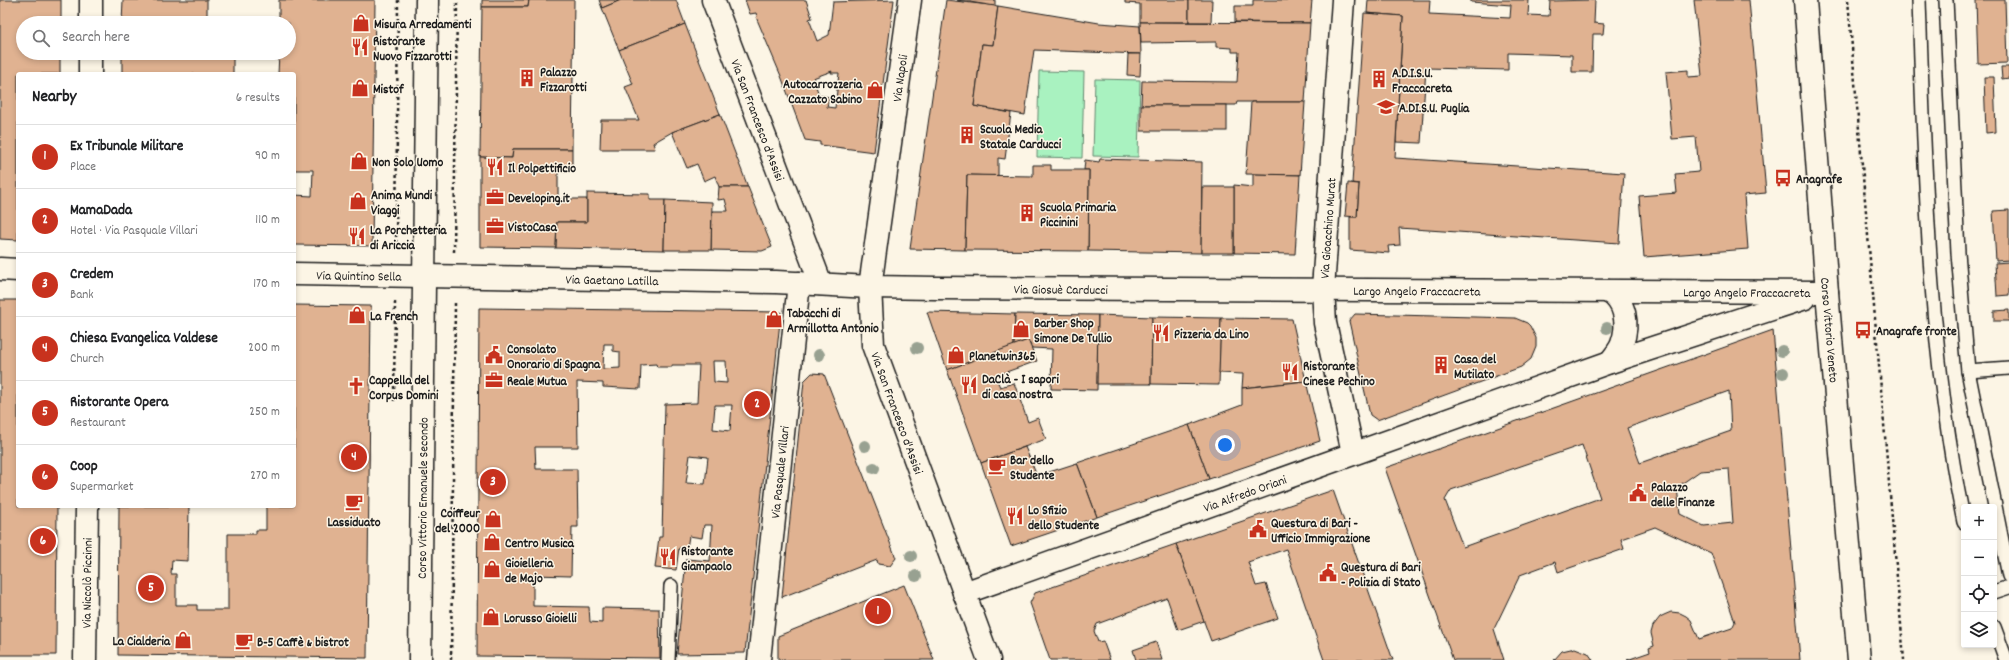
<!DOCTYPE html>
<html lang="en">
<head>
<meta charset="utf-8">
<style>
  :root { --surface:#fff; --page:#f2f2f2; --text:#202124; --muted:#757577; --line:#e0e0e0; --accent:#c8321e }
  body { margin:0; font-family:Dekko,sans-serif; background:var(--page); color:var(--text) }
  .controls { position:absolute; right:12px; bottom:12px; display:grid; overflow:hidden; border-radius:4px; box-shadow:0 2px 6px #0003 }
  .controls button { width:36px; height:36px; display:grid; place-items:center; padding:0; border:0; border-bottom:1px solid var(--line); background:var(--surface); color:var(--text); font:20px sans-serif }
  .you { position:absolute; left:1225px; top:445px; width:14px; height:14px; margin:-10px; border:3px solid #fff; border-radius:50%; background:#1a73e8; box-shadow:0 0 0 6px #1a73e833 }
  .badge { display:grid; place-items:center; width:26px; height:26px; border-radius:50%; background:var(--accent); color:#fff; font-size:13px; font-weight:700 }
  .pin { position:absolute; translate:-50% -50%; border:2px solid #fff; box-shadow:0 1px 4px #0006 }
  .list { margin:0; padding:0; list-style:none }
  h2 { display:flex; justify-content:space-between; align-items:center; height:52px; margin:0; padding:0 16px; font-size:17px }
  h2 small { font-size:13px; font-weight:400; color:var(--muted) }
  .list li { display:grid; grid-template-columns:26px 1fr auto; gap:12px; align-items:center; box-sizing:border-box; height:64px; padding:0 16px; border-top:1px solid var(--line) }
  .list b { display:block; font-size:15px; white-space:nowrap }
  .list p { margin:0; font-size:13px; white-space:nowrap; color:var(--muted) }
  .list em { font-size:13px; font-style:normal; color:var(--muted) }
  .icon { flex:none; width:22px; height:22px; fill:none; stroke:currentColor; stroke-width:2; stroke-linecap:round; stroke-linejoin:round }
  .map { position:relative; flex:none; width:2009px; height:660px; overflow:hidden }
  .search { position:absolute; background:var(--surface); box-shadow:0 2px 6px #0003; left:16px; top:16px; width:280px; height:44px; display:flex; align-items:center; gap:10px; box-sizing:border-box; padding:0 14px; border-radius:22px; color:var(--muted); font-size:15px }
  .panel { position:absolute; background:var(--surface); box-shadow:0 2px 6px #0003; left:16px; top:72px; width:280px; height:436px; border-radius:4px }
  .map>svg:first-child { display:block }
  .green { fill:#a9f2c0; stroke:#62876e }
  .building { fill:#e0b291; stroke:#1c1c1c; fill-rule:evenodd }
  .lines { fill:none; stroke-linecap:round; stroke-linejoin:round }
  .lane-casing { stroke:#1c1c1c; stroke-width:16 }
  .street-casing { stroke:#1c1c1c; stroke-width:25 }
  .secondary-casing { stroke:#1c1c1c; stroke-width:25 }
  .path { stroke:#1c1c1c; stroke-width:2.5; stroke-dasharray:3 3; stroke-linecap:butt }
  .lane { stroke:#fcf5e5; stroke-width:13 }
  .street { stroke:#fcf5e5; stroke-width:22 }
  .secondary { stroke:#fcf5e5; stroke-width:22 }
  .tree { fill:#98a191 }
  .labels { text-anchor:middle; stroke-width:3; stroke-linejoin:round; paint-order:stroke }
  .poi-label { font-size:13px; font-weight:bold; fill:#1c1c1c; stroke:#fcf5e5; text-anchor:start }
  .street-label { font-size:13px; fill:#1c1c1c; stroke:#fcf5e5 }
</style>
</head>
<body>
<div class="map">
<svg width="2009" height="660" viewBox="0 0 2009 660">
  <rect width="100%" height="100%" fill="#fcf5e5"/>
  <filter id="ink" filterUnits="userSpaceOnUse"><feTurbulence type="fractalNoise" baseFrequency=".025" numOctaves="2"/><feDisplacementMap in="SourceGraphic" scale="8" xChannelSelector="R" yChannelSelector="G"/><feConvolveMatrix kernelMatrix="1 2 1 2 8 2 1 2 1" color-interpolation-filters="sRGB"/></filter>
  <g filter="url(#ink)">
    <g class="green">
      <path d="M1039,71L1084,72L1082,158L1037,157Z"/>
      <path d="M1095,79L1140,80L1138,157L1093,156Z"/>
    </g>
    <g class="building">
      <path d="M0,0H61V23H23V53H60V74H18V240L0,239Z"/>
      <path d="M123,0H207V23H122Z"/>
      <path d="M279,0H375L372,246L294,245V195L312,196L313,170H294V74H278L279,53H289V23H279Z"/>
      <path d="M482,0H529L528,7H482Z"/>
      <path d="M529,0H574L572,149H513L512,158L480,157L482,7H528Z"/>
      <path d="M599,0H621L602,8Z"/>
      <path d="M621,0H676L685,24L619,50L602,8Z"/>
      <path d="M745,0H806L812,18L809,19L817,41L829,35L833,2L894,0L874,152L820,145V142L805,140L781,76L756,17H757L756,13L750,14ZM832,71L831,73H839L835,108L827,107L829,97L819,95L813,78Z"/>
      <path d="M946,0L998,6L993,45L982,44L974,106L1011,113L1005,159L998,158V176L967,175L965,250L910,249Z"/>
      <path d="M957,0H995V6Z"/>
      <path d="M1125,0H1189V22H1140V4L1125,3Z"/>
      <path d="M1189,0H1212L1211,22H1189Z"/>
      <path d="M1253,0H1312L1310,23L1235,22V6H1253Z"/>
      <path d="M1368,0H1430L1429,14L1510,18L1511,5L1471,2V0H1529L1528,15L1549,16L1550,1L1595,0L1594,23L1604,24L1603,34H1593L1592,72H1572V55L1508,53V70L1426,68L1421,143L1396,142L1403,16L1367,13Z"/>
      <path d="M1694,0H1749L1766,193L1744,195L1748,249L1644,257L1639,196L1677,193L1675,174L1699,172L1696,137L1672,139L1666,72L1688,70V77L1702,76Z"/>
      <path d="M1976,0H2005L2007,63L1978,64Z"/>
      <path d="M998,6L1099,23L1140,26L1141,54L1034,50L1025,115L974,106L982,44L993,45Z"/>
      <path d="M1364,13L1403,16L1395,158L1624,173L1619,243L1399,228L1400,245L1388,246L1389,253L1350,250V217H1357L1359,184L1352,183Z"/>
      <path d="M1140,22L1310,23L1305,102H1237L1236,105H1141L1142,81L1237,82L1239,52H1232V48L1216,47V42L1141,43Z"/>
      <path d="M685,24L720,114L672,132L653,143L655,149H600L601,120H639L625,87L633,84L619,50Z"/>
      <rect x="122" y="53" width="111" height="21"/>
      <path d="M1128,54H1141L1140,76L1127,75Z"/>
      <path d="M2001,67H2009V78L2002,79Z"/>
      <path d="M1984,77H1994L1996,132L1986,133Z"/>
      <path d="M1251,102H1305L1300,175L1246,174Z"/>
      <rect x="1141" y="105" width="86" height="26"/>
      <path d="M720,114L748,187H719L715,176L704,181L697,164L687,168L672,132Z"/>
      <path d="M513,149H572V171H558V199H587V222H557L556,248L480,247V157L512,158Z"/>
      <path d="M1100,159L1202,162L1201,253L1088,251L1089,170H1084L1085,160L1099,162Z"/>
      <path d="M1033,165H1051V170H1089L1088,251L965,250L967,175L1033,176Z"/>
      <path d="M1253,174L1300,175L1295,254L1234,253V185L1253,187Z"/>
      <path d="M1348,183L1359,184L1357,217L1345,216Z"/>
      <path d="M719,187H748L772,247L762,251L711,250L712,211H728L725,199L718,200Z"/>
      <path d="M1202,187H1234V253H1201Z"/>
      <path d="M587,193L650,194V200H665L664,250L556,248L557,222H587Z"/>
      <path d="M665,200L712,202L711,250H664Z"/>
      <path d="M2009,210V260L1996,261L1993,211Z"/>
      <path d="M2009,262V295L1997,296L1995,263Z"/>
      <path d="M0,300H18V506H57L56,655H0Z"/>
      <path d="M294,305L371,306L367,658L118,655L119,506H189L188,561L172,560L171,574H176V605H197V610H228V534H256V530H266V506H294Z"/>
      <path d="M479,308L781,312L745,653L677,654L686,559L710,561L712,525H704L702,538L689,536L687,548H679L676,570L655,568L659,537H662L665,404L697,403L699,365H672V367H657L656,364L641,365L640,389L603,387V383L577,382L578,447H535L536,469H577L578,527H572L571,576L533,575V606L589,607L590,622L602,623V608L659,609L660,658L477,656ZM604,344H613V351L620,352V368L603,369ZM713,361H726L727,383L714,382ZM715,405H732L730,431L713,429ZM690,455L708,457L705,484L686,483Z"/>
      <path d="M2009,310V321H1994V311Z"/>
      <path d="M927,312L1015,314L1014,346L947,370Z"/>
      <path d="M1015,314L1098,315L1097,390L1051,389L1052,349L1032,348L1028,340L1014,346Z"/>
      <path d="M1355,314L1515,318L1527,323L1530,326L1536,338V347L1531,359L1521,367L1377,420L1370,415L1349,321Z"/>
      <path d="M1098,315L1152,317L1151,384H1097Z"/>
      <path d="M1152,317L1221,318L1219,385L1151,384Z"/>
      <path d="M1221,318L1292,319L1306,381L1242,388L1243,374L1219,373Z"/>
      <path d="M1773,330L1800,660H1627L1650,652L1649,648L1654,646L1651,633L1653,626L1660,617L1664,615L1671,612L1680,613L1686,616L1691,620L1699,639L1732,628L1735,622L1711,553L1655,527L1621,539L1624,549L1558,572L1555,562L1520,575L1494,629L1504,660H1453L1385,468ZM1729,391L1731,431L1640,463L1627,428ZM1582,445L1600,498L1463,547L1445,500L1451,490ZM1729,469L1733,523L1704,526L1680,514L1677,487L1700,471Z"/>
      <path d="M1028,340L1037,361L995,376L1000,387L1014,383L1028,422L1038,418L1046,439L981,463L947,370Z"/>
      <path d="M812,373L824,374L896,558L890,566L878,564L877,560L782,597L804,381Z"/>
      <path d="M1306,381L1320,441L1209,479L1189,425L1242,405V388Z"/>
      <path d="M1189,425L1209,479L1097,517L1077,463Z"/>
      <path d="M1025,447L1037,476L1077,463L1097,517L1011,546L981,463Z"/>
      <path d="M1333,490L1393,660H1324L1286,549L1248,562L1256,586L1266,584L1278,618L1211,641L1176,544Z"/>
      <path d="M1176,544L1204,621L1178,630L1167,598L1097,624L1094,631L1098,642L1103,641L1110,660H1050L1030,603L1035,593Z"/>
      <path d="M904,585L934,660H778V636Z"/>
      <path d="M1156,642L1162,660H1136L1133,650Z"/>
      <path d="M1575,648L1588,653L1593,660H1554L1562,651Z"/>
    </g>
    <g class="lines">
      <g class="lane-casing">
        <g id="lane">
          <path d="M1919,0C1925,175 1928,350 1964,522"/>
          <path d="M1946,0L1958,253L1968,371L2009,576"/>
          <path d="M1968,371L2009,368"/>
          <path d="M1994,592L2009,587"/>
          <path d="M1994,627L2006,660"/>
          <path d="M668,660L671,586"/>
        </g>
      </g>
      <g class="street-casing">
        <g id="street">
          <path id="s1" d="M713,0L821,284"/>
          <path id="s2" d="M910,0L870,287L873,345L989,660"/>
          <path d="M1343,0L1323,289L1325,323L1353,453"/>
          <path d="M91,23V0"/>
          <path d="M90,74V53"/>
          <path id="s3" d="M424,276L776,282L870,287L936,288L1827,292"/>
          <path d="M1607,291C1626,301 1629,324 1622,344C1620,350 1614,357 1610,362"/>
          <path id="s4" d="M964,593L1610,362L1805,298"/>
          <path id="s5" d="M85,660L87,506"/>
          <path id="s6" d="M759,660L799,283"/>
        </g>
      </g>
      <g class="secondary-casing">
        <g id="secondary">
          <path id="s7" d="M1805,0L1827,292L1859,660"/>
          <path d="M0,269L18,270"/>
          <path id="s8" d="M294,274L424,276"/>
          <path id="s9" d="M420,660L427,0"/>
        </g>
      </g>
      <g class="path">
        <path d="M1848,0L1904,660"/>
        <path d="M396,249L398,0"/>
        <path d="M454,252L457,0"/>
        <path d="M394,401L395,300"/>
        <path d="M451,660L455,303"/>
      </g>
      <use href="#lane" class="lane"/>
      <use href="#street" class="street"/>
      <use href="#secondary" class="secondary"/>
    </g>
    <g class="tree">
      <circle cx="1607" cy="328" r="6"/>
      <circle cx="917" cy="348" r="6"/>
      <circle cx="1782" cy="351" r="6"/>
      <circle cx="819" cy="355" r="6"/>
      <circle cx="1783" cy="373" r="6"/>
      <circle cx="865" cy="446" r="6"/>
      <circle cx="874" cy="468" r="6"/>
      <circle cx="911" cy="556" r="6"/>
      <circle cx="916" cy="576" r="6"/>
    </g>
  </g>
  <defs>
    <g id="shop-bare" transform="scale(1.38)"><path d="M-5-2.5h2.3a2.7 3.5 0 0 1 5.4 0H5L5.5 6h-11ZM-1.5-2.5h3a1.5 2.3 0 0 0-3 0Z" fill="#c8321e" stroke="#fcf5e5" stroke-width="2.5" paint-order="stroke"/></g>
    <g id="restaurant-bare" transform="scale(1.38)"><path d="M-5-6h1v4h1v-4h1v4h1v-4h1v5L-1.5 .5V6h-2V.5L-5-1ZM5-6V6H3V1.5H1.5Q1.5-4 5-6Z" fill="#c8321e" stroke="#fcf5e5" stroke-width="2.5" paint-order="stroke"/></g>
    <g id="building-bare" transform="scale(1.38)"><path d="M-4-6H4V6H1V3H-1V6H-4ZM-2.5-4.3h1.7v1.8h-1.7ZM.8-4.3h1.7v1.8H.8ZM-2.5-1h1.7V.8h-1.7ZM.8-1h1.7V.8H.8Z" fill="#c8321e" stroke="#fcf5e5" stroke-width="2.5" paint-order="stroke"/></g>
    <g id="university-bare" transform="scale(1.38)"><path d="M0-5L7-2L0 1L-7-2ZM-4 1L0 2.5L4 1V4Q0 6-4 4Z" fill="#c8321e" stroke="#fcf5e5" stroke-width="2.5" paint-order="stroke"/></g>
    <g id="bus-bare" transform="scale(1.38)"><path d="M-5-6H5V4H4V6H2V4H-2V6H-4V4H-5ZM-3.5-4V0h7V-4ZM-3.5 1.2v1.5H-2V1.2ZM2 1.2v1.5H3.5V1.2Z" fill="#c8321e" stroke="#fcf5e5" stroke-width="2.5" paint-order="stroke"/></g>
    <g id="office-bare" transform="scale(1.38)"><path d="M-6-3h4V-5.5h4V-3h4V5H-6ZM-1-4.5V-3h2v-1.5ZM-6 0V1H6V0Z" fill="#c8321e" stroke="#fcf5e5" stroke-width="2.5" paint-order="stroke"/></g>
    <g id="civic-bare" transform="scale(1.38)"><path d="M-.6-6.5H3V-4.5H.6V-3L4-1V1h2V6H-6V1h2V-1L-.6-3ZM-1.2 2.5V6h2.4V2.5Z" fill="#c8321e" stroke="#fcf5e5" stroke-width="2.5" paint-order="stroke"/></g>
    <g id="church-bare" transform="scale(1.38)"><path d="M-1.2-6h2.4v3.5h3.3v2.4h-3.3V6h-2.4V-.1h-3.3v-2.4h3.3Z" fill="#c8321e" stroke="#fcf5e5" stroke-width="2.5" paint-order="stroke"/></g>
    <g id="cafe-bare" transform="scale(1.38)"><path d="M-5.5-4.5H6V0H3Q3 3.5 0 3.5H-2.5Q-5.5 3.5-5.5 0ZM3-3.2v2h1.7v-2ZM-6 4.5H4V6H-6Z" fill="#c8321e" stroke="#fcf5e5" stroke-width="2.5" paint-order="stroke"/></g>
  </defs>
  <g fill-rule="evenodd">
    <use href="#shop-bare" x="361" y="23"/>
    <use href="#restaurant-bare" x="360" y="47"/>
    <use href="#building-bare" x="527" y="78"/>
    <use href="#building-bare" x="1379" y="79"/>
    <use href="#shop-bare" x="360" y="88"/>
    <use href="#shop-bare" x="875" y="90"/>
    <use href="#university-bare" x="1386" y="107"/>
    <use href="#building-bare" x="967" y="135"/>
    <use href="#shop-bare" x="359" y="161"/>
    <use href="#restaurant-bare" x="495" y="167"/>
    <use href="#bus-bare" x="1783" y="178"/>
    <use href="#office-bare" x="495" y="197"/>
    <use href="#shop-bare" x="358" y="201"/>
    <use href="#building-bare" x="1027" y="213"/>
    <use href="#office-bare" x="495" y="226"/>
    <use href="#restaurant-bare" x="357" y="236"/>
    <use href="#shop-bare" x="357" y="315"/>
    <use href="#shop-bare" x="774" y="319"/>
    <use href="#shop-bare" x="1021" y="329"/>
    <use href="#bus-bare" x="1863" y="330"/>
    <use href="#restaurant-bare" x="1161" y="333"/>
    <use href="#civic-bare" x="494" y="355"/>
    <use href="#shop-bare" x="956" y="355"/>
    <use href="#building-bare" x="1441" y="365"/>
    <use href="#restaurant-bare" x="1290" y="372"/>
    <use href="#office-bare" x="494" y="380"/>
    <use href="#restaurant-bare" x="969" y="385"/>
    <use href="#church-bare" x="356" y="386"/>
    <use href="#cafe-bare" x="997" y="466"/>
    <use href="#civic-bare" x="1638" y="493"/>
    <use href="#cafe-bare" x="354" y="502"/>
    <use href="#restaurant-bare" x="1015" y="516"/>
    <use href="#shop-bare" x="493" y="519"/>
    <use href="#civic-bare" x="1258" y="529"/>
    <use href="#shop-bare" x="492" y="542"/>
    <use href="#restaurant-bare" x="668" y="557"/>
    <use href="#shop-bare" x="492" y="569"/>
    <use href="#civic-bare" x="1328" y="573"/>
    <use href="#shop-bare" x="491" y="617"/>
    <use href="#shop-bare" x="183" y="640"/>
    <use href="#cafe-bare" x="244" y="641"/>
  </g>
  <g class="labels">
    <g class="poi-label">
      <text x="374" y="28">Misura Arredamenti</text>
      <text x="373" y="45">Ristorante<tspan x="373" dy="15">Nuovo Fizzarotti</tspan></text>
      <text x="540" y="76">Palazzo<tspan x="540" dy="15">Fizzarotti</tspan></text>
      <text x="1392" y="77">A.D.I.S.U.<tspan x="1392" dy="15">Fraccacreta</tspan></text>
      <text x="862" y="88" text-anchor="end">Autocarrozzeria<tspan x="862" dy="15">Cazzato Sabino</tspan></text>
      <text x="373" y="93">Mistof</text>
      <text x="1399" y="112">A.DI.S.U. Puglia</text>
      <text x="980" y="133">Scuola Media<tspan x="980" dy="15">Statale Carducci</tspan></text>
      <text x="372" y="166">Non Solo Uomo</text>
      <text x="508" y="172">Il Polpettificio</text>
      <text x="1796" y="183">Anagrafe</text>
      <text x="371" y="199">Anima Mundi<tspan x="371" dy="15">Viaggi</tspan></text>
      <text x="508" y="202">Developing.it</text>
      <text x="1040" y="211">Scuola Primaria<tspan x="1040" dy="15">Piccinini</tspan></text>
      <text x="508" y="231">VistoCasa</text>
      <text x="370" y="234">La Porchetteria<tspan x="370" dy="15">di Ariccia</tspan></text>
      <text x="787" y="317">Tabacchi di<tspan x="787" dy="15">Armillotta Antonio</tspan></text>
      <text x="370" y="320">La French</text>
      <text x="1034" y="327">Barber Shop<tspan x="1034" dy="15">Simone De Tullio</tspan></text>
      <text x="1876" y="335">Anagrafe fronte</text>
      <text x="1174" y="338">Pizzeria da Lino</text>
      <text x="507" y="353">Consolato<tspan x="507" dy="15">Onorario di Spagna</tspan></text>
      <text x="969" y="360">Planetwin365</text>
      <text x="1454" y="363">Casa del<tspan x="1454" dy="15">Mutilato</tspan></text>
      <text x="1303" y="370">Ristorante<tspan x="1303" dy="15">Cinese Pechino</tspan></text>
      <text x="982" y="383">DaClà - I sapori<tspan x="982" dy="15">di casa nostra</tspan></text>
      <text x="369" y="384">Cappella del<tspan x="369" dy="15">Corpus Domini</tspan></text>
      <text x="507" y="385">Reale Mutua</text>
      <text x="1010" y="464">Bar dello<tspan x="1010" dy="15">Studente</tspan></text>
      <text x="1651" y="491">Palazzo<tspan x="1651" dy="15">delle Finanze</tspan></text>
      <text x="1028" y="514">Lo Sfizio<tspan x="1028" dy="15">dello Studente</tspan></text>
      <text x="480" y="517" text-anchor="end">Coiffeur<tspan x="480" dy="15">del 2000</tspan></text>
      <text x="354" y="526" text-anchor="middle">Lassiduato</text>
      <text x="1271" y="527">Questura di Bari -<tspan x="1271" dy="15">Ufficio Immigrazione</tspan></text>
      <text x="505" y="547">Centro Musica</text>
      <text x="681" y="555">Ristorante<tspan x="681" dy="15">Giampaolo</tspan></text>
      <text x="505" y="567">Gioielleria<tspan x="505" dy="15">de Majo</tspan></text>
      <text x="1341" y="571">Questura di Bari<tspan x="1341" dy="15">- Polizia di Stato</tspan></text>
      <text x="504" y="622">Lorusso Gioielli</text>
      <text x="170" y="645" text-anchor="end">La Cialderia</text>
      <text x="257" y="646">B-5 Caffè &amp; bistrot</text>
    </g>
    <g class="street-label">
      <text transform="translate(899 78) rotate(-82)" y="5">Via Napoli</text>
      <text dy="5" stroke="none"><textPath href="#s1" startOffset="128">Via San Francesco d'Assisi</textPath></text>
      <text transform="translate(1327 228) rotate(-86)" y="5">Via Gioacchino Murat</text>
      <text dy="5" stroke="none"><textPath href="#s8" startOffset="65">Via Quintino Sella</textPath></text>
      <text dy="5" stroke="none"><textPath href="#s3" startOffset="188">Via Gaetano Latilla</textPath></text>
      <text dy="5" stroke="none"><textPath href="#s3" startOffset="637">Via Giosuè Carducci</textPath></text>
      <text dy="5" stroke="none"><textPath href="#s3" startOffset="993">Largo Angelo Fraccacreta</textPath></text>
      <text dy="5" stroke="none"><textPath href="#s3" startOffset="1323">Largo Angelo Fraccacreta</textPath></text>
      <text dy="5" stroke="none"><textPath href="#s7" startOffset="331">Corso Vittorio Veneto</textPath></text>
      <text dy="5" stroke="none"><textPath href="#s2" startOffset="420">Via San Francesco d'Assisi</textPath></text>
      <text dy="5" stroke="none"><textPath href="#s6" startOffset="189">Via Pasquale Villari</textPath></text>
      <text dy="5" stroke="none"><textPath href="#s4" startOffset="298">Via Alfredo Oriani</textPath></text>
      <text dy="5" stroke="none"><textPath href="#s9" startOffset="162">Corso Vittorio Emanuele Secondo</textPath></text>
      <text dy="5" stroke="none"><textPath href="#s5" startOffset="77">Via Niccolò Piccinni</textPath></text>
    </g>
  </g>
</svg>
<div class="controls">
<button>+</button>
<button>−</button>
<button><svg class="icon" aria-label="locate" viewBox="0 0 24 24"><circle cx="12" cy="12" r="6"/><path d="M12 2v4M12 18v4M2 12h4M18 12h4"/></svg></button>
<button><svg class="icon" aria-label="layers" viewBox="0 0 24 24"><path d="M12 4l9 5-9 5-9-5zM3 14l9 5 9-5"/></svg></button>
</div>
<div class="you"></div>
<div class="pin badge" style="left:878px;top:611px">1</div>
<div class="pin badge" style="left:757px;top:404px">2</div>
<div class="pin badge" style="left:493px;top:482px">3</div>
<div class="pin badge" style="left:354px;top:457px">4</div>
<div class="pin badge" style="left:151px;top:588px">5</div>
<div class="pin badge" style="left:43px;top:541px">6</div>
<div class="search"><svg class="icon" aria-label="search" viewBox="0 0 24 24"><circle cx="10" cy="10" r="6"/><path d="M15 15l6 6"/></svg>Search here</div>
<section class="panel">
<h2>Nearby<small>6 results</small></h2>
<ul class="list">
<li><span class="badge">1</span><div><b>Ex Tribunale Militare</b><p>Place</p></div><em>90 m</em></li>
<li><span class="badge">2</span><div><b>MamaDada</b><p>Hotel · Via Pasquale Villari</p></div><em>110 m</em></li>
<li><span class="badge">3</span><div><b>Credem</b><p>Bank</p></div><em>170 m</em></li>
<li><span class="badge">4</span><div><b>Chiesa Evangelica Valdese</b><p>Church</p></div><em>200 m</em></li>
<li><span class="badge">5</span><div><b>Ristorante Opera</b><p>Restaurant</p></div><em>250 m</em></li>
<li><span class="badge">6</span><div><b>Coop</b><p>Supermarket</p></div><em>270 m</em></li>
</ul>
</section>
</div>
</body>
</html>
